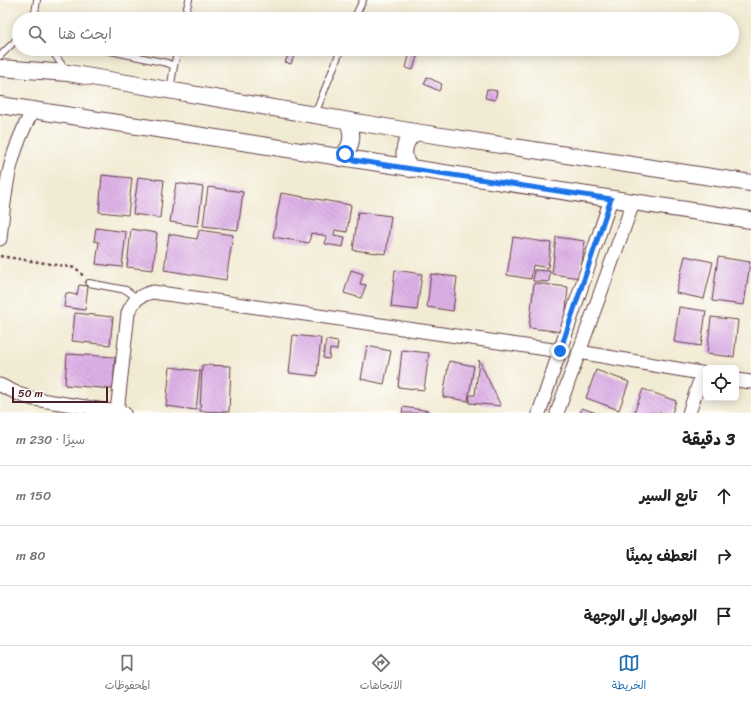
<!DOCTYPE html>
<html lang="ar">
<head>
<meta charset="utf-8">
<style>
  :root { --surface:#fff; --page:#f6f6f6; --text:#222; --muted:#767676; --line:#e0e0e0; --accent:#1f6fb2 }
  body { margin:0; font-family:Sriracha,"Playpen Sans Arabic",sans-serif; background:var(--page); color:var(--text); direction:rtl }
  .controls { position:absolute; right:12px; bottom:12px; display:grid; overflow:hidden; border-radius:6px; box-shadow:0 2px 10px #0003 }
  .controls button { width:36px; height:36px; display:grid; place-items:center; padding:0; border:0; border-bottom:1px solid var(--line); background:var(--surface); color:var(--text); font:20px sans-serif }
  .scale { position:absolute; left:12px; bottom:10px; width:96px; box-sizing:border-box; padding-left:4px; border:2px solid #4a1f2b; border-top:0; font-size:11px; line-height:14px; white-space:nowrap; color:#4a1f2b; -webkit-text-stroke:3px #fdfcf7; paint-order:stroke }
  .stop { position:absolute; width:12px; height:12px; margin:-9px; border:3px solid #1a73e8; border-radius:50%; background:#fff }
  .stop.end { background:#1a73e8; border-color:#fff; box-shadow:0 1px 4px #0008 }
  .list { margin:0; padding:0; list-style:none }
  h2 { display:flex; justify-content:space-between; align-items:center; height:52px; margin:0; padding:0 16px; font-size:17px }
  h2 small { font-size:13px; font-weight:400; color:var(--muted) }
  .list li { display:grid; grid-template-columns:26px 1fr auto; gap:12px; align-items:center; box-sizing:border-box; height:60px; padding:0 16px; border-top:1px solid var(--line) }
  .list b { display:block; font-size:15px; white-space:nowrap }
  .list em { font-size:13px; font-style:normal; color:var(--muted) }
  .icon { flex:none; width:22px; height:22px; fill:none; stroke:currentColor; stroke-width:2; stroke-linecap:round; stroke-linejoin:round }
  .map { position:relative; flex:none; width:751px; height:413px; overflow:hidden; direction:ltr }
  .search { position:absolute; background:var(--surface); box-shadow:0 2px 10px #0003; left:12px; right:12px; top:12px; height:44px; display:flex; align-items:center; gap:10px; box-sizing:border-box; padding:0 14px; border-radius:22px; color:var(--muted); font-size:15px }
  .sheet { height:232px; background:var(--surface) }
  nav { display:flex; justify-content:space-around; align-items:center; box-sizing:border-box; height:56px; border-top:1px solid var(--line); background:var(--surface); font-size:11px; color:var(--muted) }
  nav a { display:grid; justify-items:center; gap:2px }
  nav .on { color:var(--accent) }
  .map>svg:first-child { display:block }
  .building { fill:url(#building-back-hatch) }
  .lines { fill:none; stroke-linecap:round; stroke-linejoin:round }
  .service-casing { stroke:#633e44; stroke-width:8 }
  .minor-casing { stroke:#633e44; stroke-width:15 }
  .tertiary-casing { stroke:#633e44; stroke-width:18 }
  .path { stroke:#633e44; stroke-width:2.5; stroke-dasharray:3 3; stroke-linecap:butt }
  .service { stroke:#fff; stroke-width:6 }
  .minor { stroke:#fff; stroke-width:13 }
  .tertiary { stroke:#fff; stroke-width:16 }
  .route { stroke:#1a73e8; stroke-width:5 }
</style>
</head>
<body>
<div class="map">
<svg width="751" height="413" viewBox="0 0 751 413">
  <defs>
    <pattern id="building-back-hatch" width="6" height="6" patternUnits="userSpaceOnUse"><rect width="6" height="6" fill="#ddb1e7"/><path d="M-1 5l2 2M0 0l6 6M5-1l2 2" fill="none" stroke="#bf98c6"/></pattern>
  </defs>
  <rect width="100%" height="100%" fill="#fdfcf7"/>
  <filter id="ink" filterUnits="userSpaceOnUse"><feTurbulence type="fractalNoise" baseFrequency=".025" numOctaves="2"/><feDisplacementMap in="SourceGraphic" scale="8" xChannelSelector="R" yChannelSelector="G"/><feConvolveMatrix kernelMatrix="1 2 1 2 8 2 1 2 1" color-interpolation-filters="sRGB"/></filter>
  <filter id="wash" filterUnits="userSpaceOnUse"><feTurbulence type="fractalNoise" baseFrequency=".012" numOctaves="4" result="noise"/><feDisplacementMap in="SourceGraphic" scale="16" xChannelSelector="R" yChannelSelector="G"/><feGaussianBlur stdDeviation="0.9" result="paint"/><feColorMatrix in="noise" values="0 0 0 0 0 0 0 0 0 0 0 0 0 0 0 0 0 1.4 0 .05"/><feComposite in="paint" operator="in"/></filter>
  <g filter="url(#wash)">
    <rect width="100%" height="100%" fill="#f2ebd4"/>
    <g id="blocks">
      <g class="building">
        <path d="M291,49H297L291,64L285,62Z"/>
        <path d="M410,52L418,54L413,70L406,68Z"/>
        <path d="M427,77L442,84L439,91L424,84Z"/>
        <path d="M487,89L497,91L495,100L485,98Z"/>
        <path d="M102,175L132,178L128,215L99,212Z"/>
        <path d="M138,177L164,180L160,218L133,214Z"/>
        <path d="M176,183L203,187L198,226L170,222Z"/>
        <path d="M208,187L243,192L238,230L203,226Z"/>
        <path d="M281,193L351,205L347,232L335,230L334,235L345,237L343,247L325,244L327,236L311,233L309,243L273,237Z"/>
        <path d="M358,212L391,216L386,254L353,250Z"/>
        <path d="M96,228L126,232L122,267L96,264L99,242L94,241Z"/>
        <path d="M131,229L157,233L153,270L127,267Z"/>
        <path d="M199,230L233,235L226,280L164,270L169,234L197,239Z"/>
        <path d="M513,237L551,243L548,268L533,265L531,279L507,275Z"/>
        <path d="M556,237L585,241L580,278L552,274Z"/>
        <path d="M685,256L713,262L704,299L676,293Z"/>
        <path d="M718,257L750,262L744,305L712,301Z"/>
        <path d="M351,270L363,274L360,284L366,285L361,298L344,293Z"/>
        <path d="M395,270L422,274L417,310L391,307Z"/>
        <path d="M534,270L550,271L549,282L533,281Z"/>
        <path d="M431,274L457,277L453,311L427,307Z"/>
        <path d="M534,283L568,287L564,332L529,328Z"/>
        <path d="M79,285L88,286L85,310L64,307L66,293L77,295Z"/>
        <path d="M679,307L706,311L701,346L674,342Z"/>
        <path d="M75,313L113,317L110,345L72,341Z"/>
        <path d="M711,317L738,320L734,357L707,354Z"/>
        <path d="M293,335L321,338L317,376L289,373Z"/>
        <path d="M326,340L338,342L337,350L330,349L329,359L323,358Z"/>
        <path d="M367,346L391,351L384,384L361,379Z"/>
        <path d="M402,350L429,353L424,390L398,387Z"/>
        <path d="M67,354L115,357L113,389L65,385Z"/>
        <path d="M479,360L501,406L469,403L470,395H475Z"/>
        <path d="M449,361L474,366L468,401L443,397Z"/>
        <path d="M202,365L231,366L229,412L200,411Z"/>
        <path d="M170,367L200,371L196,410L166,406Z"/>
        <path d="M596,370L629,382L619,410L586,398Z"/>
        <path d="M643,389L676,401L672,413H634Z"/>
        <path d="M403,407L429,411L428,413H402Z"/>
        <path d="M582,408L596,413H580Z"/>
      </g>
    </g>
  </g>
  <g filter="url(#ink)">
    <use href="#blocks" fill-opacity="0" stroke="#633e44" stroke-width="1"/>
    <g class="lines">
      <g class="service-casing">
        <g id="service">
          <path d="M34,19L37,0"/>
          <path d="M184,19L189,0"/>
          <path d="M354,19L363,0"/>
          <path d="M51,49L66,71"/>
          <path d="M101,49L167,63L174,66L170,90"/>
          <path d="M0,56L19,37"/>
          <path d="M174,66L178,49"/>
          <path d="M315,114L341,49"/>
          <path d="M89,283L126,290L137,298"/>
        </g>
      </g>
      <g class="minor-casing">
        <g id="minor">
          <path d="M0,239C5,189 8,155 33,110"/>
          <path d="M579,352L706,374"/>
          <path d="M736,380L751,382"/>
          <path d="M0,385L21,395L34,399L124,413"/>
          <path d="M117,412L128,313C133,300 140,295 153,292L560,351"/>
          <path d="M539,413L611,199"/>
          <path d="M557,413L633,203"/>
          <path d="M689,413L702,374"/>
        </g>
      </g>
      <g class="tertiary-casing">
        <g id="tertiary">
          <path d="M0,68L68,73L415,132L751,183"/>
          <path d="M0,105L751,220"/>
          <path d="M340,158C352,148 354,136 348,121"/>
          <path d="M410,169C401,156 403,142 415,132"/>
        </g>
      </g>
      <path class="path" d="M0,256L76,268L84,277"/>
      <use href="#service" class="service"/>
      <use href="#minor" class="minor"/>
      <use href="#tertiary" class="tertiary"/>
    </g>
  </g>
  <g class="lines" filter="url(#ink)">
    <path class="route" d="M345,154L340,158L611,199L560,351"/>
  </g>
</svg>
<div class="controls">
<button><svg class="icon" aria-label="locate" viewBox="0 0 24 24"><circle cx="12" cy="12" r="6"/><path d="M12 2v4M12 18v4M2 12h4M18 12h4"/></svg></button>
</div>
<div class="scale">50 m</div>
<div class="stop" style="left:345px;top:154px"></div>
<div class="stop end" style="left:560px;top:351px"></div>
<div class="search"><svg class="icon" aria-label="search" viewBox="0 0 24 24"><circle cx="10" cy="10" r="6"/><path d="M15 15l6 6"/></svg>ابحث هنا</div>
</div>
<section class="sheet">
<h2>3 دقيقة<small>سيرًا · 230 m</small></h2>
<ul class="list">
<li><svg class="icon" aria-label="ahead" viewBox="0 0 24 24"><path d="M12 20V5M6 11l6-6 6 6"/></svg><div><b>تابع السير</b></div><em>150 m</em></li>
<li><svg class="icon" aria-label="right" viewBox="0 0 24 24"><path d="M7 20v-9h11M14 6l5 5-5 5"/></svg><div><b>انعطف يمينًا</b></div><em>80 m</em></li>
<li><svg class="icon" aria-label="arrive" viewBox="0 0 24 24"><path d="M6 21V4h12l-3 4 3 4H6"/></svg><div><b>الوصول إلى الوجهة</b></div></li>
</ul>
</section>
<nav>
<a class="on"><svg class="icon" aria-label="map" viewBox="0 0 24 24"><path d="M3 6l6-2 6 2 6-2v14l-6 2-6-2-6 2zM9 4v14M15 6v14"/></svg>الخريطة</a>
<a><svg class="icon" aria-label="directions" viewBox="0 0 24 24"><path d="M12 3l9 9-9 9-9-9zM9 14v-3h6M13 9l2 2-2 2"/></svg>الاتجاهات</a>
<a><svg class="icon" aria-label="saved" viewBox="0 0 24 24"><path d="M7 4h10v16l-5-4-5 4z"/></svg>المحفوظات</a>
</nav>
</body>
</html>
